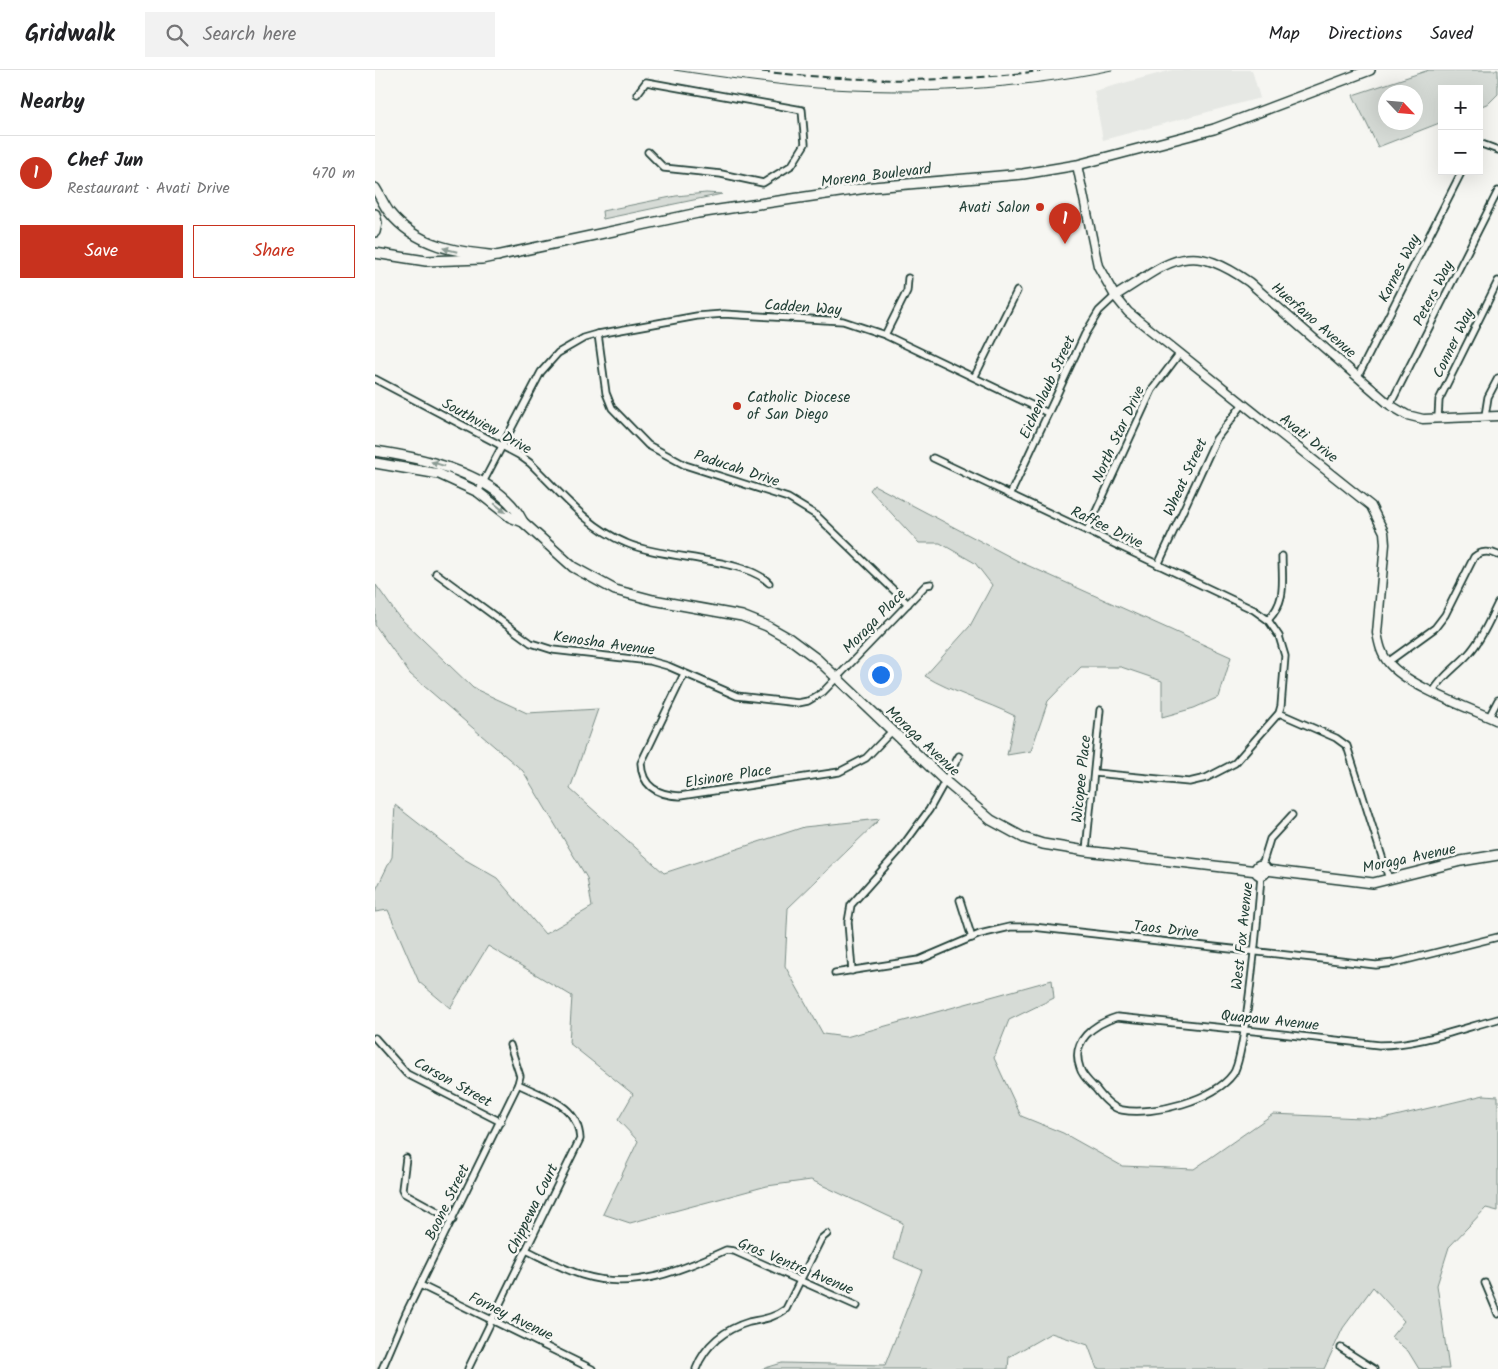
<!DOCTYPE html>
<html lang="en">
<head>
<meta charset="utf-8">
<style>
  :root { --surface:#fff; --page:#f2f2f2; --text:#202124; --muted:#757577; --line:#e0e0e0; --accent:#c8321e }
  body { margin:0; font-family:Kalam,sans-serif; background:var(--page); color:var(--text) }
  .controls { position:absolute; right:15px; top:15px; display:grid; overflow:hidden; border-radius:0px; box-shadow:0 5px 20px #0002 }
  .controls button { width:45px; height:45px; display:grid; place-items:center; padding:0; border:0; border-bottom:1px solid var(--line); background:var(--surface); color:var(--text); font:25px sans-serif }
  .compass { position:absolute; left:1003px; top:15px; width:45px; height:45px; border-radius:50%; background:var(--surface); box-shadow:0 5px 20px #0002; rotate:116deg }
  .you { position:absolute; left:505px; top:604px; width:18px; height:18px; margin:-12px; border:4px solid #fff; border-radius:50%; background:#1a73e8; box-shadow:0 0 0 8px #1a73e833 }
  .badge { display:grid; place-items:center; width:32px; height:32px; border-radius:50%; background:var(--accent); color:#fff; font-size:16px; font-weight:700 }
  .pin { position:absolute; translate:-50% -41px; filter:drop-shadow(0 1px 2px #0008) }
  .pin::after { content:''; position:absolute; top:26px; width:18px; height:15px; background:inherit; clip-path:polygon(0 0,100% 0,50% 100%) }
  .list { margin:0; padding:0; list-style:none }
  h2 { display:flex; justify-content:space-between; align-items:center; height:65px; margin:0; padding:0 20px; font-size:21px }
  h2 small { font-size:16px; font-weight:400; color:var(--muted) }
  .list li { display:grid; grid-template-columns:32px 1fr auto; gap:15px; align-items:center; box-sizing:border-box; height:75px; padding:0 20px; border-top:1px solid var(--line) }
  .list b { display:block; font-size:19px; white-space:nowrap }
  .list p { margin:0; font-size:16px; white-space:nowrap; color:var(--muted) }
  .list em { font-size:16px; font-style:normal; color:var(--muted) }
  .actions { display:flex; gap:10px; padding:15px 20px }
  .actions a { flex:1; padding:11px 0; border:1px solid var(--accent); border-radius:0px; text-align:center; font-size:18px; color:var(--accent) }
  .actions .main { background:var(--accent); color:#fff }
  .icon { flex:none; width:28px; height:28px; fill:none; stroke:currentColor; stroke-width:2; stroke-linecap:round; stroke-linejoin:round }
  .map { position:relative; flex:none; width:1123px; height:1299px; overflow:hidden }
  header { display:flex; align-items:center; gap:30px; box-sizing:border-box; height:70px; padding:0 25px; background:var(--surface); border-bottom:1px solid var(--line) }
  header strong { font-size:24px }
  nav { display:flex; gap:28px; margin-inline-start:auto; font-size:18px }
  .search { width:350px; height:45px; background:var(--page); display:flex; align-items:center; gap:12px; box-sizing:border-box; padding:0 18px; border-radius:0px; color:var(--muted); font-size:19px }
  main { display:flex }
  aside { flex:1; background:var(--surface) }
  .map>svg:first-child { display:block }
  .built { fill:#e6e8e4 }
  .green { fill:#d6dbd6; stroke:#7a8c85; fill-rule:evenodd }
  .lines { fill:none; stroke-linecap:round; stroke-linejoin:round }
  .minor-casing { stroke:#1f3d34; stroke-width:9 }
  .tertiary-casing { stroke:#1f3d34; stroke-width:11 }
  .secondary-casing { stroke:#1f3d34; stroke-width:12 }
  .primary-casing { stroke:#1f3d34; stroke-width:12 }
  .minor { stroke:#f6f6f2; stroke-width:5.5 }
  .tertiary { stroke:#f6f6f2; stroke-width:8 }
  .secondary { stroke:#f6f6f2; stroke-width:9 }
  .primary { stroke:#f6f6f2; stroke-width:9 }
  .tram { stroke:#1f3d34; stroke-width:1 }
  .rail { stroke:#1f3d34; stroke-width:2; stroke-dasharray:8 4; stroke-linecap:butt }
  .oneway { fill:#8a9a93 }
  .poi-dot { fill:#c8321e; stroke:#f6f6f2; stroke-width:2 }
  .labels { text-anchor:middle; stroke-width:5; stroke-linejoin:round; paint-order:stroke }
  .street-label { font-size:15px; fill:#1f3d34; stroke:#f6f6f2 }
  .poi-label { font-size:15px; fill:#1f3d34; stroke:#f6f6f2; text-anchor:end }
</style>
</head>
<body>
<header>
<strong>Gridwalk</strong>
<div class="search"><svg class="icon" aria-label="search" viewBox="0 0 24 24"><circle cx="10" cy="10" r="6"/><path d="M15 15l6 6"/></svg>Search here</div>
<nav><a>Map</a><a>Directions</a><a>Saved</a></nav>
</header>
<main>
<aside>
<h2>Nearby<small></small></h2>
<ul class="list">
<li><span class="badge">1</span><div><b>Chef Jun</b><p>Restaurant · Avati Drive</p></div><em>470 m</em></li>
</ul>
<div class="actions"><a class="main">Save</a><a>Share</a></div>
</aside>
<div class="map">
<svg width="1123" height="1299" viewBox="0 0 1123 1299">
  <rect width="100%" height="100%" fill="#f6f6f2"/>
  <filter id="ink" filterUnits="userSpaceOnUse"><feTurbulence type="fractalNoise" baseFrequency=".02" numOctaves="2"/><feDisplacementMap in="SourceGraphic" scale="10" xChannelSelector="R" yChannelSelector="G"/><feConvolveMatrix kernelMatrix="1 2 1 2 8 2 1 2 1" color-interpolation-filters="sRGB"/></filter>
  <g filter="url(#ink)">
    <path class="built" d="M797,0H877L885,28L728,70L719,21Z"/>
    <g class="green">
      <path d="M1054,0H1123V24L1114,33L1104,37V19H1067V52L1003,77L978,25ZM1011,22H1040V52H1011Z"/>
      <path d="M331,123L347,124L228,149L227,141L301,126Z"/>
      <path d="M499,415L643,491L856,587L844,627L819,638L787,647V611L746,597H706L673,631L656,681L632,685L640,646C610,631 578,623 550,606L595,556L617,515L600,493L565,473H544L495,420Z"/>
      <path d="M1,515L23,546L98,618L152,643L223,639L195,719L289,803L429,757L505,749L413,838L410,896L448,964L471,967L677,910L679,928L634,950L619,988L646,1046L688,1063L747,1096L819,1099L898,1044L1008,1049L1109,1025L1123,1026V1141L1111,1138L1074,1177L1062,1215L1074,1299H1044L1033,1281L1016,1267L1029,1251L998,1217L968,1258L949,1299H722L713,1275L676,1263L634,1287L633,1299H387L407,1293L510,1295L547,1200L519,1188L528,1153L436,1110L392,1116L255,1153L228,1144L263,1071L243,1050L258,1024L194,973L197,926L113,876L75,938L44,912L13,840L0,842V822L17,787L20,735L89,789L122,808L170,864L217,837L212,808L148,701L35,604L0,555Z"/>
    </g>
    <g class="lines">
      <g class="minor-casing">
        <g id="minor">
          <path d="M262,24L271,12L427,40L430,74L417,95L388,113L346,104L289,98L273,82"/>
          <path d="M1104,73L1123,80"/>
          <path d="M223,264L231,323L237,338L273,375L310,395L413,428L441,445L533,534"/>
          <path d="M510,265L532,221L533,208"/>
          <path d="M600,306L642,221"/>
          <path d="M983,306L1087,101"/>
          <path d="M0,309L144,385L155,393C185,422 212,457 251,473C287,489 371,488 394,513"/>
          <path d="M1015,335L1123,121"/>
          <path d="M1110,346L1113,327L1123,308"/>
          <path d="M1063,348L1064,330L1123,211"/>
          <path d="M558,388L879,540L893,550L904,566L910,586L906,636L904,643L860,693L831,708L814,712L720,703"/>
          <path d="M103,422L166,302L183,283L209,268L223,264L322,246L349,244L468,251L510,265L673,343"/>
          <path d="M635,425L710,264L724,241L740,226"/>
          <path d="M712,461L777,320L805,283"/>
          <path d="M783,495L841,369L868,334"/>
          <path d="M61,503L156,573L178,580L275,591L293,596L362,626L423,633L433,631L448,622L551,515L556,514"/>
          <path d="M893,550C912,530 907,512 907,486"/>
          <path d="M1013,592L1060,558L1070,545L1099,487C1106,481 1115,481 1123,485"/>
          <path d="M309,604L266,693C267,717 283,725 305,726L464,702L491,688L517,661"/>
          <path d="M1058,622C1068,604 1084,596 1096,581C1108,567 1115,549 1123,533"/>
          <path d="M904,643L961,668L972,676L1014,809"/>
          <path d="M1114,647L1123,630"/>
          <path d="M711,781L725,640"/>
          <path d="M887,795L895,769L917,745"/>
          <path d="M886,805C884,835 871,987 858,1004C839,1030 778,1046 747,1040C736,1038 727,1027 721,1019C715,1013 707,1006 705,998C695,971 719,954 742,947L859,959L880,961L1004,975C1044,975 1085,959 1123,949"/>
          <path d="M585,830L597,868"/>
          <path d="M477,901L473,852L476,835L524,781L554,740L584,686"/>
          <path d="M460,903L544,890L605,864L635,857H658L1001,895L1019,893L1123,867"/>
          <path d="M0,968L32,1004L126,1052"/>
          <path d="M31,1088L27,1119L29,1123L78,1150"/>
          <path d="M151,1180C170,1189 188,1199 207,1205C258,1221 305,1201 351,1180L359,1181L482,1236"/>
          <path d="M1110,1213L1123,1244"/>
          <path d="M45,1215L217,1299"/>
          <path d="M966,1278L999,1299"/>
          <path d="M7,1299L31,1243L143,1014L145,1006L135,975"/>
          <path d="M93,1299L205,1069C203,1034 171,1028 143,1014"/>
          <path d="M321,1299C330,1275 350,1259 374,1252C388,1249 399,1248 411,1239L446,1169L452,1164"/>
        </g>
      </g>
      <g class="tertiary-casing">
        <g id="tertiary">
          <path d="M702,95L723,196L740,226L753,242L996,436L1009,462L1010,474L1002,563C1004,573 1006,584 1013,592C1032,616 1094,638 1123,651"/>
          <path d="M740,226C797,191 812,169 874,212L1015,335L1032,345L1048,349L1123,346"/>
        </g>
      </g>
      <g class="secondary-casing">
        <g id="secondary">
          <path d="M0,183L51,191L107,189L323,143L498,117L648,104L702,95L839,59L995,0"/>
          <path d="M0,381C48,388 125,404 148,452"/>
          <path d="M0,393L64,404L103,422L135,447L148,452L198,497L240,520L278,530L367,546L392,556L415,569L442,589L570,711L616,750L649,768L668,774L711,781L882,801"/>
          <circle cx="886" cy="800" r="5"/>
          <path d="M891,800L998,813L1086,791L1123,785"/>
        </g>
      </g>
      <g class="primary-casing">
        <g id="primary">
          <path d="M0,118C5,126 9,135 14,142C42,177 82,182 123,186"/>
          <path d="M0,144L2,153L0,162"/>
        </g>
      </g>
      <use href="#minor" class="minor"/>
      <use href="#tertiary" class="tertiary"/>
      <use href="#secondary" class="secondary"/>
      <use href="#primary" class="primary"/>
      <path class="tram" d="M299,0C347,7 394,14 442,18C541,25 640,20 737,0"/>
      <path class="rail" d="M375,0C474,12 573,14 671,0"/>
    </g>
    <defs><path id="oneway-solid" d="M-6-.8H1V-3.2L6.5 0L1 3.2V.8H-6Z" transform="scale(1.25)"/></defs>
    <g class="oneway">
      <use href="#oneway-solid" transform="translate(75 180) rotate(-166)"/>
      <use href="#oneway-solid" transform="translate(63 394) rotate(-162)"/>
      <use href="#oneway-solid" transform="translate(125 438) rotate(39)"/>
    </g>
  </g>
  <g class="poi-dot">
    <circle cx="665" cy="137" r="5"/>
    <circle cx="362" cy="336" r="5"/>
  </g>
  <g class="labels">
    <g class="street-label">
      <text transform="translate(501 105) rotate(-7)" y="5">Morena Boulevard</text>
      <text transform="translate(1024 198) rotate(-63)" y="5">Karnes Way</text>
      <text transform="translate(1058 223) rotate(-63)" y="5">Peters Way</text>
      <text transform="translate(428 237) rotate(4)" y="5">Cadden Way</text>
      <text transform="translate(939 250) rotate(41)" y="5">Huerfano Avenue</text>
      <text transform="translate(1078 273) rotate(-64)" y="5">Conner Way</text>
      <text transform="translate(672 317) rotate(-65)" y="5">Eichenlaub Street</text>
      <text transform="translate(112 356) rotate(29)" y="5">Southview Drive</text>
      <text transform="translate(743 364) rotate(-65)" y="5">North Star Drive</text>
      <text transform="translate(934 368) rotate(38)" y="5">Avati Drive</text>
      <text transform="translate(362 398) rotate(18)" y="5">Paducah Drive</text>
      <text transform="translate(810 407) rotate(-65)" y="5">Wheat Street</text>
      <text transform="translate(732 457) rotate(26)" y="5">Raffee Drive</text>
      <text transform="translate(499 551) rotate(-46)" y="5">Moraga Place</text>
      <text transform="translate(229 573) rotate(8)" y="5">Kenosha Avenue</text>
      <text transform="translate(548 671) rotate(43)" y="5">Moraga Avenue</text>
      <text transform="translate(353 706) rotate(-9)" y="5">Elsinore Place</text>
      <text transform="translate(706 709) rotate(-84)" y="5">Wicopee Place</text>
      <text transform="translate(1034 788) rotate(-12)" y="5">Moraga Avenue</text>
      <text transform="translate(791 859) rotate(6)" y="5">Taos Drive</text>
      <text transform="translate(867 866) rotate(-84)" y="5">West Fox Avenue</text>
      <text transform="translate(895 950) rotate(6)" y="5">Quapaw Avenue</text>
      <text transform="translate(78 1012) rotate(29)" y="5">Carson Street</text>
      <text transform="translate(72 1132) rotate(-64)" y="5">Boone Street</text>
      <text transform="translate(157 1139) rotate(-64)" y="5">Chippewa Court</text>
      <text transform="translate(421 1196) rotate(23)" y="5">Gros Ventre Avenue</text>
      <text transform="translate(136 1246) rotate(26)" y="5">Forney Avenue</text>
    </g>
    <g class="poi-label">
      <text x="655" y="142">Avati Salon</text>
      <text x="372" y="332" text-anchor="start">Catholic Diocese<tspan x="372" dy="17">of San Diego</tspan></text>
    </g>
  </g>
</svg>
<div class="controls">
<button>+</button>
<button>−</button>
</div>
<svg class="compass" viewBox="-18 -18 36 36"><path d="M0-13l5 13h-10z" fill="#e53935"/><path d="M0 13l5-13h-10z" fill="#757577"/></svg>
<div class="you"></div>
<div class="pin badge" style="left:690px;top:174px">1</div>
</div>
</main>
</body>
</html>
